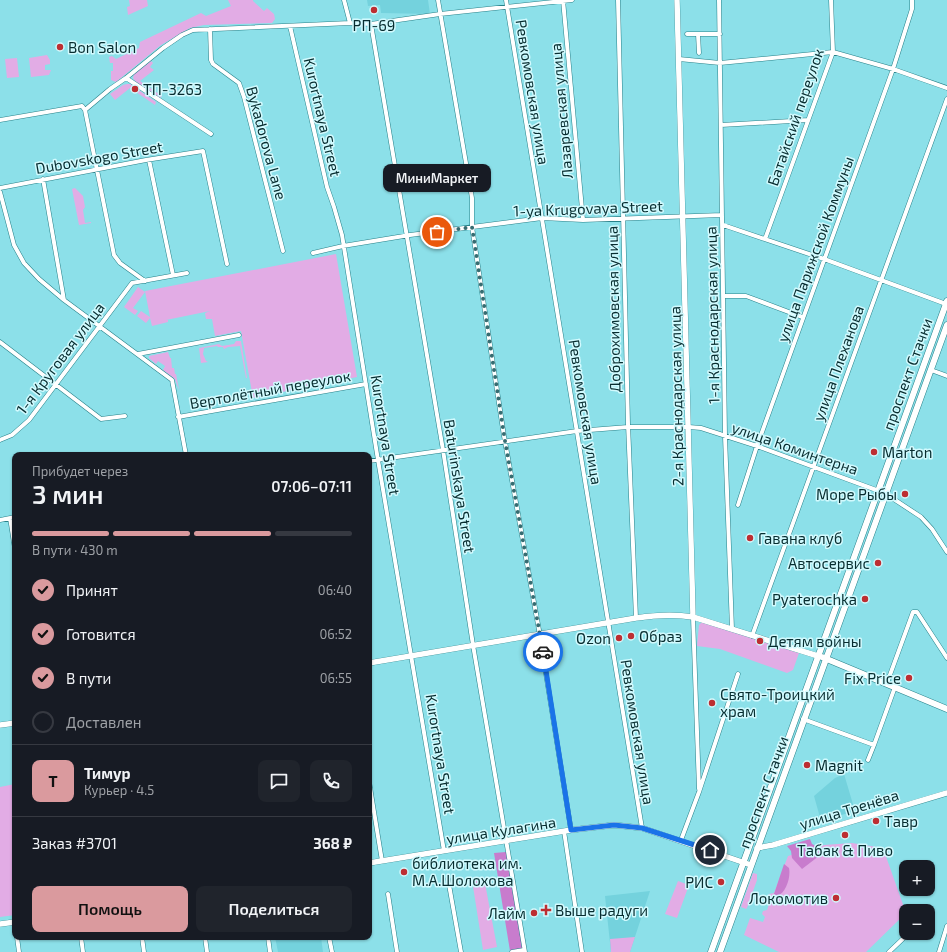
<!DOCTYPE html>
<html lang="ru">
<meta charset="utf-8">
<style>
:root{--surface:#171b24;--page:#20242c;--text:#f1f3f6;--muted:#9ea1a6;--line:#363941;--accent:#da9a9e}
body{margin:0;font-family:"Exo 2",sans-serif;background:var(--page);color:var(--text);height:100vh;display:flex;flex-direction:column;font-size:15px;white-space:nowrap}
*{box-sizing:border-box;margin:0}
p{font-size:13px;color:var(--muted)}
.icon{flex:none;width:22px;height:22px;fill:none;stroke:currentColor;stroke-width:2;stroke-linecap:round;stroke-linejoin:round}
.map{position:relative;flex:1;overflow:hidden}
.sheet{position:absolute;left:12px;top:452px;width:360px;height:488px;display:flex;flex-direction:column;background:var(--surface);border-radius:8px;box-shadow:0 1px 3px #0004}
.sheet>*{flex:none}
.tools{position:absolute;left:899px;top:860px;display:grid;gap:8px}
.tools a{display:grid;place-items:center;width:36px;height:36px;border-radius:8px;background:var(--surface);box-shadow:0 1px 3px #0004;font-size:20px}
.pin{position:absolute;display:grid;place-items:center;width:34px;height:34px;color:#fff;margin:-17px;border:2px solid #fff;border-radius:50%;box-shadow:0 1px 4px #0007}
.courier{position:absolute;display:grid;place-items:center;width:40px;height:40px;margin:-20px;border:3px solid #1a73e8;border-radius:50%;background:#fff;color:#222;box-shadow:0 1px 5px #0007}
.bubble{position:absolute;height:28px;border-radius:8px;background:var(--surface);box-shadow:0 1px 3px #0004;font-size:13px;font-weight:600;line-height:28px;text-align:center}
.summary em{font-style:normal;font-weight:600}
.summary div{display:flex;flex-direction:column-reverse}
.summary{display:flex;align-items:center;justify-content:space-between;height:68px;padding:0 20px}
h1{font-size:26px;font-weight:600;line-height:30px}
.bar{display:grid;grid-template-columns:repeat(4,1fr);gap:6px 4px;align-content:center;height:48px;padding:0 20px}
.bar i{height:5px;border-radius:3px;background:var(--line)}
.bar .active{background:var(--accent)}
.bar p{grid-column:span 4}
.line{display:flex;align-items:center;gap:10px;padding:0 20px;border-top:1px solid var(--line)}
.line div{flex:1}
.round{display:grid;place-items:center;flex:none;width:42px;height:42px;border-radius:8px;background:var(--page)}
ol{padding:0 20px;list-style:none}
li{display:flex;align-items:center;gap:12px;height:44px}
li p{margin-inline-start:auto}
li .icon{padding:4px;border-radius:50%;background:var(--accent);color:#111;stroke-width:4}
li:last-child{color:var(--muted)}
li i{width:22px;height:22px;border:2px solid var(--line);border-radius:50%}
.cta{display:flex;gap:8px;margin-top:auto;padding:8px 20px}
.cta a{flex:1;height:46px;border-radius:8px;background:var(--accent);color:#111;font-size:16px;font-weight:600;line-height:46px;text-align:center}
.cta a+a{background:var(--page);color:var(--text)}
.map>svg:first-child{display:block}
.built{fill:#74d2dd}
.green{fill:#e2ace5}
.forest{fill:#c87ccd}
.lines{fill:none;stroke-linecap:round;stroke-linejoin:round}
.street-casing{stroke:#278189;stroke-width:5}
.secondary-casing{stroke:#278189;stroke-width:6}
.primary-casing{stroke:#278189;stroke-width:7}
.street{stroke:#fff;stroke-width:4}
.secondary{stroke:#fff;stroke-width:5.5}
.primary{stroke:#fff;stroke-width:6}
.done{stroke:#366c71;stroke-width:4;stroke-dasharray:0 7.2}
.route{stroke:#1a73e8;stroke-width:5}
.poi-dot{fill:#bd2e32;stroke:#d2fafe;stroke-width:1.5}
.labels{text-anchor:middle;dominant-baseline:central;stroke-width:3;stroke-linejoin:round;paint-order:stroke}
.poi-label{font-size:15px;fill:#072d30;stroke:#d2fafe;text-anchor:start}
.street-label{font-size:15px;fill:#072d30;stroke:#d2fafe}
</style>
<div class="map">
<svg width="947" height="952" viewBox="0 0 947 952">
<rect width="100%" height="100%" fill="#8ce0e9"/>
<path class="built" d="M367,0H428L430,14L381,13L380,5L368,6Z
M844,774L855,811L821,821L814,796L835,778Z
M650,891L630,952H611L605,896Z
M275,937H321L323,952H278Z"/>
<path class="green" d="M129,0H147L148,6L128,15L127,7L130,6Z
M228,0H253V1L264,11L267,8L274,14L275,19L272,23L204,25L190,28L161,45L116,82L111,80V71H113V63H110L109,57L112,56L116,59L139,48L140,42L201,13L206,16L231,6Z
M47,55L50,60V64L45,65V70H51L49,75L31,77L29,58Z
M17,58L19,77L7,78L5,59Z
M151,61L153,63L150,67L154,70L140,81L162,96L159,99L135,81L133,78L134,74Z
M127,84H130L156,102L155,105L130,88L115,100L110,94L123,85Z
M75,188L83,196L85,207L83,210L85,223L91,222V223L79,225L72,189Z
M336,254L357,377L253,398L241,331L215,336L212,319H206L205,313L210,311L166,320H168V322L152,326L150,318L146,323L137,316L141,311L150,317L145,291Z
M138,287L145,292L133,308L138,311L135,315L124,307Z
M236,341H241L247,378H246L240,346L228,347L224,349L223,347H218L217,346L204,348L203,354L206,361L208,362L201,363L199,348L219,344L222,346L234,344Z
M168,352L170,358H171L172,368H174L175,374H176L179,390L175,379L163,370L165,366L158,361L156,364L149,358V356Z
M702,622L799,653L793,670L787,673L720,649L697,646L699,625Z
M15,784V915L0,917V787Z
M852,843L883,848L906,913L866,952H779L744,935L750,918L763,922L765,917L762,914L763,911L767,910L769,904L766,902L769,894L774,893L788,856L824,845Z
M753,873L757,874V880L747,908L746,909L741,907Z
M484,878L497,947L483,950L472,880Z
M678,881L689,885L677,918L665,914Z
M635,937L630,952H611L610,939Z"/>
<path class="forest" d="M810,839L812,844L816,846L819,856L802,869L792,858L791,851L787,846Z
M506,852L523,949L510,951L494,853Z
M784,864L789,868C791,877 786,893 777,896L774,894Z"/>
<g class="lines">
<defs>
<path id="street" d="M344,0L350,23
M438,0L472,198V227L504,436L539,630L571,830
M506,0L642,828
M563,0L583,220
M618,0L628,424L636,618
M719,0L725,436L732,629
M371,24L443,450L473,645L525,952
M290,26L327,187L334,207L342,235L377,454L444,851
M210,29L211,60L213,64L239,83L244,97L283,251
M687,34H720
M698,34L699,53
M679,59L720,63L833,52L893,69L947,88
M126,78L211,134
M85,110L110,89L126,78L163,48L182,35L193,30L350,23L371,24L440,14L572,0
M0,120L82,106L85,110L114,255L120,263L145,281
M721,125L808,120
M149,160L173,275
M43,179L64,300
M0,188L146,160L203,151L227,264
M0,192L14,245L24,263L39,279L64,300L172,380L186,455
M723,225L824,259L946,304
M765,239L833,52L831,0
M313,253L343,246L410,235L542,218L583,220L722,215
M723,296H746L802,317
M0,342L101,419L125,416
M138,354L239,335
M931,370L947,376
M178,417L366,384
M0,440L12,435L29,420L132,283L187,273
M369,461L577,431L628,427H689L701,428L757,446L879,491
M886,494L921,517L932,529L947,552
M738,505L757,446L893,69L912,9V0
M10,518L15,549
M0,520L15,517
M693,617L699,789
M752,636L947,99
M887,683L913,612H917L947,658
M803,719L874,745L895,687
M868,760L874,745
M369,781L382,861
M564,831L582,952
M681,840L699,792L738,674
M448,879L461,952
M388,894L397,952
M17,937L19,952
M81,937L83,952
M142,937L144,952
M205,937L207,952
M268,937L270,952
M329,937L332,952
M512,952L524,950
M889,952L909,933
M939,952L947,926"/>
<path id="secondary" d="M677,0L693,617
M369,663L636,618C656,615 673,614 693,617L818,656
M0,725L15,723
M757,848L773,845L947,793
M369,863L571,830L614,825L642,828L751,865
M0,924L15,922"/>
<path id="primary" d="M822,657L947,709
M711,952L947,301
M720,952L947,325"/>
</defs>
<use href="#street" class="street-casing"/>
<use href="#secondary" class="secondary-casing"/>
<use href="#primary" class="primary-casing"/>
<use href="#street" class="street"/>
<use href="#secondary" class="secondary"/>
<use href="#primary" class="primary"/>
</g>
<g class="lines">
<path class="done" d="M437,232L472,227L505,441L543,652"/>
<path class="route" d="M543,652L571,830L614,825L642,828L710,850"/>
</g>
<g class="poi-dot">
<circle cx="374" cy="10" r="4"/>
<circle cx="60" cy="47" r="4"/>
<circle cx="135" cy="89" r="4"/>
<circle cx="874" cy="452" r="4"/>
<circle cx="905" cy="494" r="4"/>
<circle cx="750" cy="538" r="4"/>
<circle cx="878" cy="563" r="4"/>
<circle cx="865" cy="599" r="4"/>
<circle cx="631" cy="636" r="4"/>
<circle cx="619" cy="638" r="4"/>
<circle cx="760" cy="641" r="4"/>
<circle cx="909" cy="678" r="4"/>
<circle cx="712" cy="703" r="4"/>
<circle cx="807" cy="765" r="4"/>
<circle cx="876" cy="821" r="4"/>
<circle cx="845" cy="835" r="4"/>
<circle cx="404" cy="872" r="4"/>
<circle cx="721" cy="882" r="4"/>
<circle cx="836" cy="898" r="4"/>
<path d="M544 904h4v4h4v4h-4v4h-4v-4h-4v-4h4z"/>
<circle cx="534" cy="913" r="4"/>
</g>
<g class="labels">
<g class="poi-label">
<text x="374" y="25" text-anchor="middle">РП-69</text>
<text x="68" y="47">Bon Salon</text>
<text x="143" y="89">ТП-3263</text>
<text x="882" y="452">Marton</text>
<text x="897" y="494" text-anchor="end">Море Рыбы</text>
<text x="758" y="538">Гавана клуб</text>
<text x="870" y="563" text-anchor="end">Автосервис</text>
<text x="857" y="599" text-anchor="end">Pyaterochka</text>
<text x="639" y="636">Образ</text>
<text x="611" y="638" text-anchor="end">Ozon</text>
<text x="768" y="641">Детям войны</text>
<text x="901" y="678" text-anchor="end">Fix Price</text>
<text x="720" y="694">Свято-Троицкий<tspan x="720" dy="17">храм</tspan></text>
<text x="815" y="765">Magnit</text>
<text x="884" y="821">Тавр</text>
<text x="845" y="850" text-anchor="middle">Табак &amp; Пиво</text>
<text x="412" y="863">библиотека им.<tspan x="412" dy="17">М.А.Шолохова</tspan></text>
<text x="713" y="882" text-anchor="end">РИС</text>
<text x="828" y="898" text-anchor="end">Локомотив</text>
<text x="555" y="910">Выше радуги</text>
<text x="526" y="913" text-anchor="end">Лайм</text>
</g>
<g class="street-label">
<text transform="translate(533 92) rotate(81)">Ревкомовская улица</text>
<text transform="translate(561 111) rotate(-95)">Лазаревская улица</text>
<text transform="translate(323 117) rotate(77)">Kurortnaya Street</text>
<text transform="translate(795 117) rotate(-71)">Батайский переулок</text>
<text transform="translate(267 143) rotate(75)">Bykadorova Lane</text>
<text transform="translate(99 157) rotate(-10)">Dubovskogo Street</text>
<text transform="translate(588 208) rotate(-2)">1-ya Krugovaya Street</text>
<text transform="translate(815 249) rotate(-70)">улица Парижской Коммуны</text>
<text transform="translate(613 309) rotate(-91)">Доброхимовская улица</text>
<text transform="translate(712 315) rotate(-91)">1-я Краснодарская улица</text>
<text transform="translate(60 358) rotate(-53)">1-я Круговая улица</text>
<text transform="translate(838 363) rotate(-70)">улица Плеханова</text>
<text transform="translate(907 374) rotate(-70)">проспект Стачки</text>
<text transform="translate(270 389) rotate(-10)">Вертолётный переулок</text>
<text transform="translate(676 396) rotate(-91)">2-я Краснодарская улица</text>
<text transform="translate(586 412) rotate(81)">Ревкомовская улица</text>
<text transform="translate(386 435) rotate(81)">Kurortnaya Street</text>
<text transform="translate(795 448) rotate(19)">улица Коминтерна</text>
<text transform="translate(460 486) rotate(81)">Baturinskaya Street</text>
<text transform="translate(638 732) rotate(81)">Ревкомовская улица</text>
<text transform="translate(441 754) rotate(81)">Kurortnaya Street</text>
<text transform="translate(763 792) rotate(-70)">проспект Стачки</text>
<text transform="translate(849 809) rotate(-17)">улица Тренёва</text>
<text transform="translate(501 830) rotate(-9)">улица Кулагина</text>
</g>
</g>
</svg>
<div class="tools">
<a>+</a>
<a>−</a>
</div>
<div class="pin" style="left:437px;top:232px;background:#ea580c"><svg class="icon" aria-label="bag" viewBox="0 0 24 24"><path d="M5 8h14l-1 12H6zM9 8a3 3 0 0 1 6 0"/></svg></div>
<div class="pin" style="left:710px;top:850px;background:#1f2937"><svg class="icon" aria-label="home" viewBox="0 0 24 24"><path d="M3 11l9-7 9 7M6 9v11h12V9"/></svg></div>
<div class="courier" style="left:543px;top:652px"><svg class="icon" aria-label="car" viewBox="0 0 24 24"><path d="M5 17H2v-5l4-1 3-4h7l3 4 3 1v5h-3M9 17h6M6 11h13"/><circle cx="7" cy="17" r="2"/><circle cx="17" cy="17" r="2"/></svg></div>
<div class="bubble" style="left:383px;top:164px;width:108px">МиниМаркет</div>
<section class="sheet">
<div class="summary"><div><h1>3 мин</h1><p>Прибудет через</p></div><em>07:06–07:11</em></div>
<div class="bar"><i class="active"></i><i class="active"></i><i class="active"></i><i></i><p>В пути · 430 m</p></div>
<ol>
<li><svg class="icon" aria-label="check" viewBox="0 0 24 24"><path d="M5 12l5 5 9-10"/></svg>Принят<p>06:40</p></li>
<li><svg class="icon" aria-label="check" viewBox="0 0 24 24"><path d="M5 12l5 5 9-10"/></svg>Готовится<p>06:52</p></li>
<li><svg class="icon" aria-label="check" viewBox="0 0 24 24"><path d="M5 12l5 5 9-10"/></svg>В пути<p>06:55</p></li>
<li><i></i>Доставлен</li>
</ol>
<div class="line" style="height:72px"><b class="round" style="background:var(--accent);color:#111">Т</b><div><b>Тимур</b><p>Курьер · 4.5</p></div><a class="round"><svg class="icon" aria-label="chat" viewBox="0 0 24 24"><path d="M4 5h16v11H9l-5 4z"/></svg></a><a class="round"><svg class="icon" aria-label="phone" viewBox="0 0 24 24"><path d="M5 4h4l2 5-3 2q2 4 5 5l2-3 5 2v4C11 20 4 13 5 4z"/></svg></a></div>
<div class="line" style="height:52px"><div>Заказ #3701</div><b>368 ₽</b></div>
<div class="cta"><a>Помощь</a><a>Поделиться</a></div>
</section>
</div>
